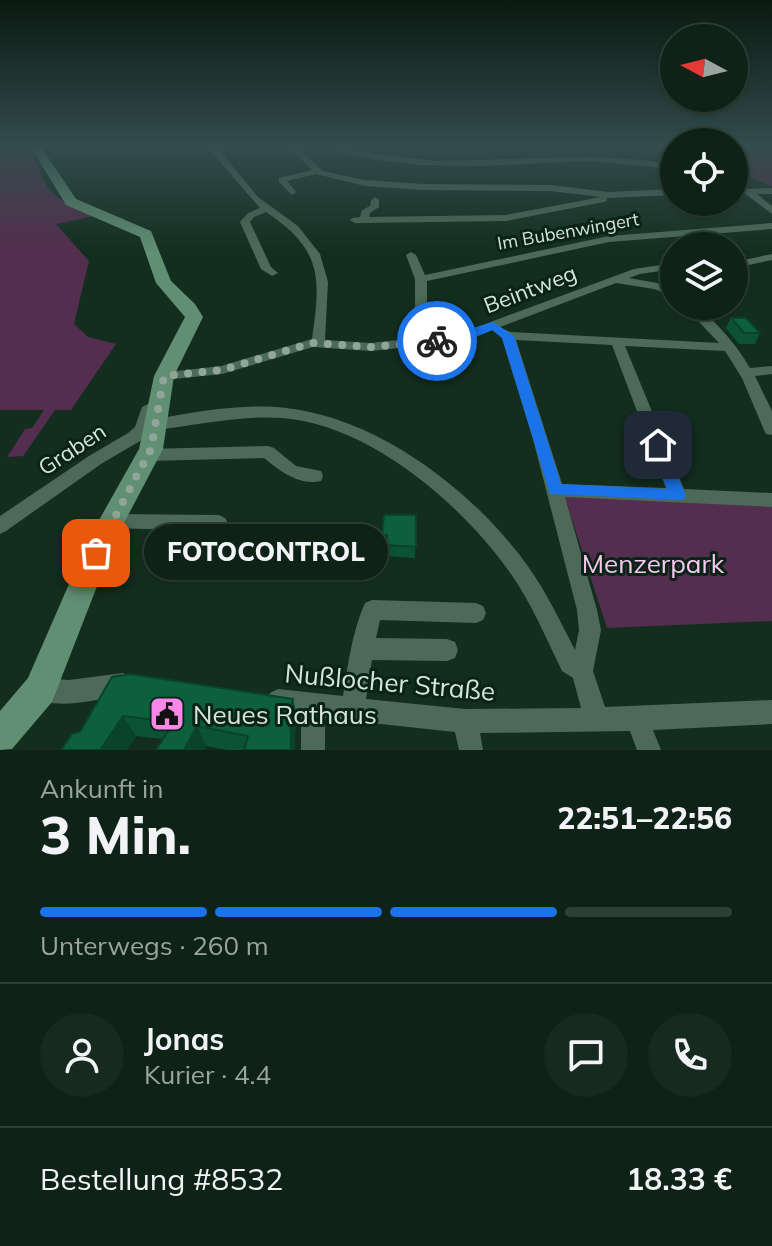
<!DOCTYPE html>
<html lang="de">
<meta charset="utf-8">
<style>
:root{--surface:#0e2217;--page:#172a20;--text:#f1f3f6;--muted:#9ba4a1;--line:#2e3f36;--accent:#1a73e8}
body{margin:0;font-family:Mulish,sans-serif;background:var(--page);color:var(--text);height:100vh;display:flex;flex-direction:column;font-size:30px;white-space:nowrap}
*{box-sizing:border-box;margin:0}
p{font-size:26px;color:var(--muted)}
.icon{flex:none;width:44px;height:44px;fill:none;stroke:currentColor;stroke-width:2;stroke-linecap:round;stroke-linejoin:round}
.map{position:relative;height:750px;overflow:hidden}
.panel{display:flex;flex-direction:column;background:var(--surface);flex:1}
.panel>*{flex:none}
.needle{width:52px;rotate:277deg}
.controls{position:absolute;left:660px;top:24px;display:grid;gap:16px}
.controls a{display:grid;place-items:center;width:88px;height:88px;border-radius:50%;background:var(--surface);box-shadow:0 2px 6px #0004,0 0 0 2px var(--line);font-size:40px}
.pin{position:absolute;display:grid;place-items:center;width:68px;height:68px;color:#fff;margin:-34px;border-radius:16px;box-shadow:0 4px 12px #0006}
.courier{position:absolute;display:grid;place-items:center;width:80px;height:80px;margin:-40px;border:6px solid #1a73e8;border-radius:50%;background:#fff;color:#222;box-shadow:0 2px 10px #0007}
.bubble{position:absolute;height:56px;border-radius:28px;background:var(--surface);box-shadow:0 2px 6px #0004,0 0 0 2px var(--line);font-size:26px;font-weight:800;line-height:56px;text-align:center}
.summary em{font-style:normal;font-weight:800}
.summary div{display:flex;flex-direction:column-reverse}
.summary{display:flex;align-items:center;justify-content:space-between;height:136px;padding:0 40px}
h1{font-size:52px;font-weight:800;line-height:60px}
.bar{display:grid;grid-template-columns:repeat(4,1fr);gap:12px 8px;align-content:center;height:96px;padding:0 40px}
.bar i{height:10px;border-radius:6px;background:var(--line)}
.bar .current{background:var(--accent)}
.bar p{grid-column:span 4}
.line{display:flex;align-items:center;gap:20px;padding:0 40px;border-top:2px solid var(--line)}
.line div{flex:1}
.round{display:grid;place-items:center;flex:none;width:84px;height:84px;border-radius:42px;background:var(--page)}
.map>svg:first-child{display:block}
.green{fill:#542e4e}
.lines{fill:none;stroke-linecap:round;stroke-linejoin:round}
.street{fill:#4d6a58;fill-rule:evenodd}
.secondary{fill:#608f73;fill-rule:evenodd}
.wall{fill:#0b5334}
.shaded-wall{fill:#09432a}
.building{fill:#0d603c;stroke:#09432a;stroke-width:2}
.route{fill:#1a73e8}
.done{stroke:#92a599;stroke-width:8;stroke-dasharray:0 14.4}
.labels{text-anchor:middle;dominant-baseline:central;stroke-width:6;stroke-linejoin:round;paint-order:stroke}
.far-street-label{font-size:18px;fill:#d6e5db;stroke:#092416}
.street-label{font-size:22px;fill:#d6e5db;stroke:#092416}
.near-park-label{font-size:26px;fill:#f9c8f0;stroke:#092416}
.near-street-label{font-size:26px;fill:#d6e5db;stroke:#092416}
.near-poi-label{font-size:26px;fill:#d6e5db;stroke:#092416;text-anchor:start}
</style>
<div class="map">
<svg width="772" height="750" viewBox="0 0 772 750">
<rect width="100%" height="100%" fill="#132e1f"/>
<path class="green" d="M0,147H27C35,156 37,166 42,177C52,200 73,207 95,216L56,224L89,261L74,324L88,337L116,344L71,410H55L23,456L7,457L25,429L32,428L44,410H0Z
M734,147H772V187L734,169Z
M564,495L772,505V621L607,628Z"/>
<g class="lines">
<path class="street" d="M207,147H216L220,151L258,197L298,226L320,254L328,282L325,340L371,343L415,338V279L406,255L411,252L416,255L425,275L609,236L772,223V229L609,242L427,281V337L461,333L634,269L674,263V269L640,274L629,278L657,283L674,290V297L654,289L616,283L463,341L371,351L313,347L222,374L164,380L157,376L159,373L221,366L312,339C321,277 322,249 266,212L254,217L250,222L271,267L278,273L272,276L261,269L240,222L248,213L260,208Z
M289,147H297L323,171L365,180L424,184L551,185L608,192L674,189V195L607,198V201L604,202L506,221L355,223L350,220L352,218L360,217L362,210L370,206L371,200L375,197L379,200V207L370,213L369,217L506,215L601,197L551,191L424,190L365,186L316,174L287,181L296,192L292,195L279,182V178L312,170Z
M320,147L435,161L590,157L645,160L672,165L674,169L590,161L479,166L419,165L371,159Z
M734,183L749,189L772,188V194H757L772,206V214L747,195L734,189Z
M772,254V260L734,268V262Z
M684,306H697C718,324 736,344 750,368L772,366V374L755,376L772,411V435L766,434L764,430L742,378L725,351L625,346L684,489L772,493V507L565,497L597,610L601,630L593,671L605,707L772,700V724L653,730L661,750H637L630,731L480,733L483,750H459L455,732L325,718V750H301V715L278,713L270,709L266,701L270,693L278,689L343,696C348,665 352,632 365,603L372,600L476,603L483,606L486,613L483,620L476,623L380,620L376,638L447,639L455,642L458,650L455,658L447,661L372,660L366,699L465,709L581,708L573,678L562,671C546,638 532,604 511,574C463,505 369,424 282,418C239,415 197,425 155,430L150,429L140,441L101,464L6,531L0,534V516L89,456L128,433L135,427L142,407L154,401H164L166,404L154,414L152,420C194,412 243,403 286,408C378,418 474,491 527,565C546,591 560,621 575,650L579,630L577,610L533,439L502,338L497,333L503,329L511,332L719,343ZM516,340L612,345L666,488L562,484Z
M268,446L274,448L296,466L321,471L323,476L321,481C299,486 280,471 264,458L148,461L142,459L140,455L142,451L148,449Z
M110,514L219,515L225,518L228,523L225,528L219,531L110,528L104,526L101,521L104,516Z
M123,673L131,676L134,684L131,692L123,695C94,700 60,710 32,698L28,690L32,682L40,678L69,680Z"/>
<path class="secondary" d="M31,147H41L76,199L151,231L171,281L195,304L203,317L174,376L163,449L115,540L52,702L12,749L0,750V711L28,678L89,538L139,449L154,376L185,317L156,283L140,237L66,205Z"/>
</g>
<path class="wall" d="M731,318L760,333L755,344H739L726,328Z
M416,515L415,558L386,556V547L382,546V535Z
M130,674L298,720L295,731V750H228L206,746L204,750H156L163,739L136,736L127,750H61L80,732Z"/>
<path class="shaded-wall" d="M293,699L298,720L295,731V750H291L290,711Z
M123,716L136,736L127,750H100Z
M197,726L206,746L204,750H184Z"/>
<path class="building" d="M731,318H746L760,333H744Z
M384,515H416V547L386,545L387,535H382Z
M130,674L293,699L290,711L291,750H244L248,736L197,726L184,750H156L174,722L123,716L100,750H61L72,734L80,732L112,677Z"/>
<linearGradient id="sky" x2="0" y2="1"><stop stop-color="#0a1911"/><stop offset="0.58" stop-color="#334c4d"/><stop offset="1" stop-color="#334c4d" stop-opacity="0"/></linearGradient>
<rect width="772" height="252" fill="url(#sky)"/>
<path class="route" d="M493,322L514,336L561,484L667,489L650,445L658,439L665,445L686,496L683,500L550,494L502,338L492,330C476,337 447,351 431,341Z"/>
<g class="lines">
<path class="done" d="M96,553L151,449L164,376L222,370L312,343L371,347L437,341"/>
</g>
<defs>
<symbol id="civic-square" viewBox="-11 -11 22 22"><rect x="-9" y="-9" width="18" height="18" rx="4" fill="#f987e8" stroke="#092416"/><path d="M-.6-6.5H3V-4.5H.6V-3L4-1V1h2V6H-6V1h2V-1L-.6-3ZM-1.2 2.5V6h2.4V2.5Z" fill="#111"/></symbol>
</defs>
<g fill-rule="evenodd">
<use href="#civic-square" x="147" y="694" width="40" height="40"/>
</g>
<g class="labels">
<g class="far-street-label">
<text transform="translate(568 231) rotate(-10)">Im Bubenwingert</text>
</g>
<g class="street-label">
<text transform="translate(530 289) rotate(-21)">Beintweg</text>
<text transform="translate(72 449) rotate(-33)">Graben</text>
</g>
<g class="near-park-label">
<text x="653" y="563">Menzerpark</text>
</g>
<g class="near-street-label">
<text transform="translate(390 682) rotate(5)">Nußlocher Straße</text>
</g>
<g class="near-poi-label">
<text x="193" y="714">Neues Rathaus</text>
</g>
</g>
</svg>
<div class="controls">
<a><svg class="needle" viewBox="-14 -14 28 28"><path d="M0-13l5 13h-10z" fill="#e53935"/><path d="M0 13l5-13h-10z" fill="#9ba4a1"/></svg></a>
<a><svg class="icon" aria-label="locate" viewBox="0 0 24 24"><circle cx="12" cy="12" r="6"/><path d="M12 2v4M12 18v4M2 12h4M18 12h4"/></svg></a>
<a><svg class="icon" aria-label="layers" viewBox="0 0 24 24"><path d="M12 4l9 5-9 5-9-5zM3 14l9 5 9-5"/></svg></a>
</div>
<div class="pin" style="left:96px;top:553px;background:#ea580c"><svg class="icon" aria-label="bag" viewBox="0 0 24 24"><path d="M5 8h14l-1 12H6zM9 8a3 3 0 0 1 6 0"/></svg></div>
<div class="pin" style="left:658px;top:445px;background:#1f2937"><svg class="icon" aria-label="home" viewBox="0 0 24 24"><path d="M3 11l9-7 9 7M6 9v11h12V9"/></svg></div>
<div class="courier" style="left:437px;top:341px"><svg class="icon" aria-label="bike" viewBox="0 0 24 24"><circle cx="6" cy="16" r="4"/><circle cx="18" cy="16" r="4"/><path d="M6 16l4-8h5l3 8M10 8l3 8H6M13 5h3"/></svg></div>
<div class="bubble" style="left:144px;top:524px;width:244px">FOTOCONTROL</div>
</div>
<section class="panel">
<div class="summary"><div><h1>3 Min.</h1><p>Ankunft in</p></div><em>22:51–22:56</em></div>
<div class="bar"><i class="current"></i><i class="current"></i><i class="current"></i><i></i><p>Unterwegs · 260 m</p></div>
<div class="line" style="height:144px"><a class="round"><svg class="icon" aria-label="person" viewBox="0 0 24 24"><circle cx="12" cy="8" r="4"/><path d="M4 21q1-7 8-7t8 7"/></svg></a><div><b>Jonas</b><p>Kurier · 4.4</p></div><a class="round"><svg class="icon" aria-label="chat" viewBox="0 0 24 24"><path d="M4 5h16v11H9l-5 4z"/></svg></a><a class="round"><svg class="icon" aria-label="phone" viewBox="0 0 24 24"><path d="M5 4h4l2 5-3 2q2 4 5 5l2-3 5 2v4C11 20 4 13 5 4z"/></svg></a></div>
<div class="line" style="height:104px"><div>Bestellung #8532</div><b>18.33 €</b></div>
</section>
